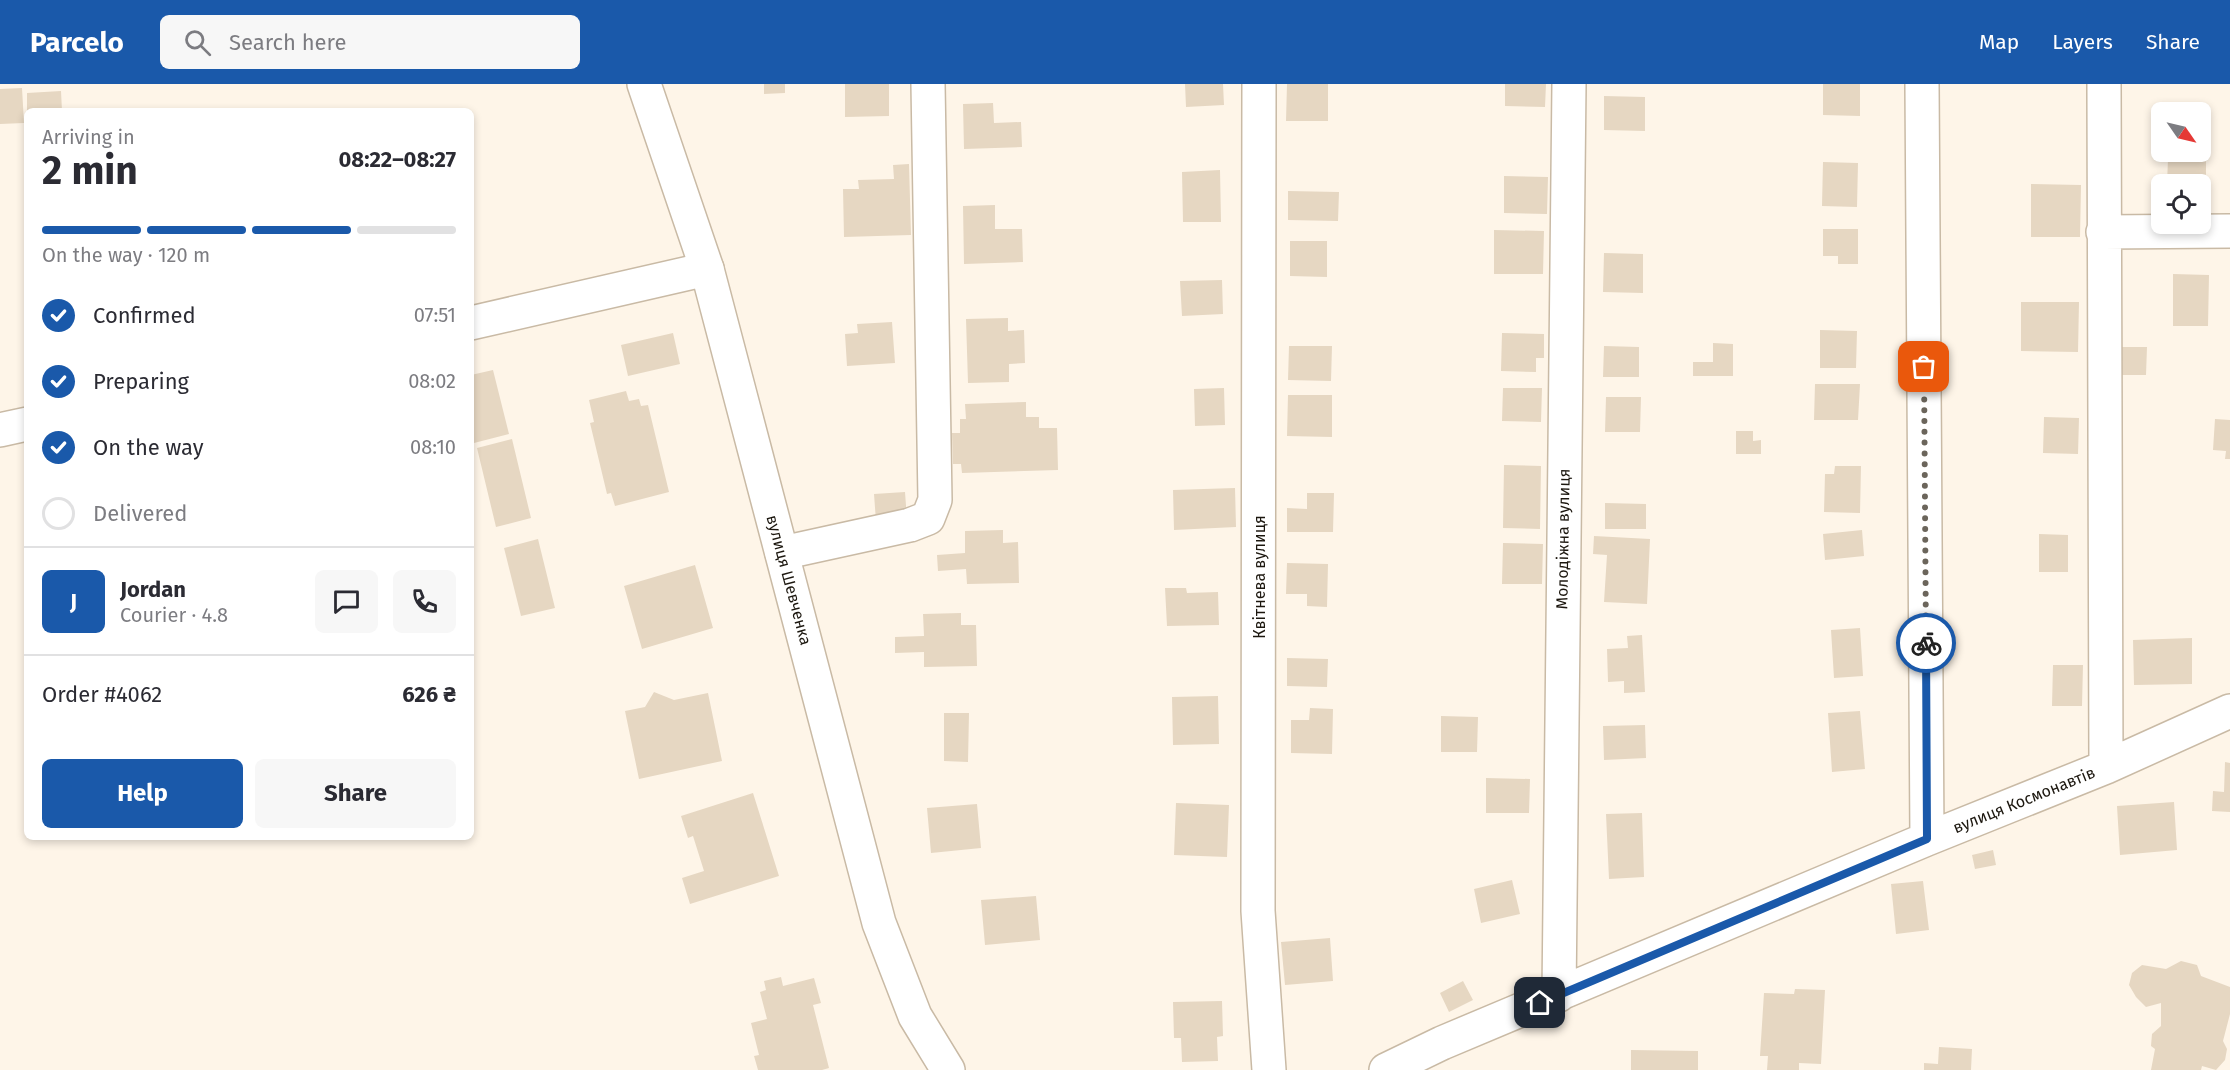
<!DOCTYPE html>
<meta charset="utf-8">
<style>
:root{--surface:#fff;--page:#f7f7f7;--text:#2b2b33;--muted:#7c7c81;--line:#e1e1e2;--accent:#1a59aa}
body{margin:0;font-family:"Fira Sans",sans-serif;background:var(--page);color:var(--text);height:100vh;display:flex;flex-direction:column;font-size:22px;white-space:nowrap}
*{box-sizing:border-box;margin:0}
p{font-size:20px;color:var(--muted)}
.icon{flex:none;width:33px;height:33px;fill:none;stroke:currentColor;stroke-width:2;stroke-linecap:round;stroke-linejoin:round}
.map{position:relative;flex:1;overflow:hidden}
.panel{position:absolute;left:24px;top:24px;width:450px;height:732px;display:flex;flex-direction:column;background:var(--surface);border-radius:9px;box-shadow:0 3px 9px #0003}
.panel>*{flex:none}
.needle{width:39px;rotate:124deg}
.tools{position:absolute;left:2151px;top:18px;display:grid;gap:12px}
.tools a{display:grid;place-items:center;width:60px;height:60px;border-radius:9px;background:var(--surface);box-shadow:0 3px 9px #0003;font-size:30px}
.pin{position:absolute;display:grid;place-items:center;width:51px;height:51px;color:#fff;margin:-26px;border-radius:12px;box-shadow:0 3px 9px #0006}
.courier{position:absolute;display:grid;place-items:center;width:60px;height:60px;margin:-30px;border:4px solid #1a59aa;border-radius:50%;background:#fff;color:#222;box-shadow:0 2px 8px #0007}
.head em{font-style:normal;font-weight:700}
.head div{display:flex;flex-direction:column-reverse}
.head{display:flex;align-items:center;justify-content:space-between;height:102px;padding:0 18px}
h1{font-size:39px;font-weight:700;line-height:45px}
.bar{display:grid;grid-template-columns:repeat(4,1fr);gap:9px 6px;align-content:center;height:72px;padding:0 18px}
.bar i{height:8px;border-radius:4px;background:var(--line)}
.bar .current{background:var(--accent)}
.bar p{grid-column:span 4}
.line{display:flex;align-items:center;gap:15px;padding:0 18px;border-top:2px solid var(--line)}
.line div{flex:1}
.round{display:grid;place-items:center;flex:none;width:63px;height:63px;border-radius:9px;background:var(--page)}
ol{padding:0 18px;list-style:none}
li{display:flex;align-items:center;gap:18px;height:66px}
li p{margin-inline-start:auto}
li .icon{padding:6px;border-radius:50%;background:var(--accent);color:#fff;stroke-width:4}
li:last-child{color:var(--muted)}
li i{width:33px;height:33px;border:3px solid var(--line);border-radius:50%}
.cta{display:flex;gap:12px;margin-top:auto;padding:12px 18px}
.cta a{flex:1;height:69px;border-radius:9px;background:var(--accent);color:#fff;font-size:24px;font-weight:700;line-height:69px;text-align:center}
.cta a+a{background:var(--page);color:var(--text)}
header{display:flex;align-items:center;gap:36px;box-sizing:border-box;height:84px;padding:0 30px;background:var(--accent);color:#fff}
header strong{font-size:28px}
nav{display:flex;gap:33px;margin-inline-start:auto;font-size:21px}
.search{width:420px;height:54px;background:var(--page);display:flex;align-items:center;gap:15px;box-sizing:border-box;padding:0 21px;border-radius:9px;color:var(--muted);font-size:22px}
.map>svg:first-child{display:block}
.building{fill:#e6d7c2}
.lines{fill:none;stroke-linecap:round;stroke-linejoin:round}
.minor-casing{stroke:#c9baa5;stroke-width:36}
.tertiary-casing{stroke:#c9baa5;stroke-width:36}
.minor{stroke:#fff;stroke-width:33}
.tertiary{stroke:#fff;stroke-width:33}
.done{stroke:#6b655b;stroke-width:6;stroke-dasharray:0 10.8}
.route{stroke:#1a59aa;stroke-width:8}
.labels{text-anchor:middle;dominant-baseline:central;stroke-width:6;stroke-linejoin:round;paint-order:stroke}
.street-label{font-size:16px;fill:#1c170f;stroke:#fff}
</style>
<header>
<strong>Parcelo</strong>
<div class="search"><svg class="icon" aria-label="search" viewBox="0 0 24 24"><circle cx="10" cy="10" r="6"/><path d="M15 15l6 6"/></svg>Search here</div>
<nav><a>Map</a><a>Layers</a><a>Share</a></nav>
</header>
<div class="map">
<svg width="2230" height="986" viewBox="0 0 2230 986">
<rect width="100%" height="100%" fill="#fef5e8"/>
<path class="building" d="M764,0H785V9L764,10Z
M845,0H889V32L845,33Z
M1185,0H1223L1224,21L1186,23Z
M1287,0H1328V37H1286Z
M1505,0H1546L1545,23L1505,22Z
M1823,0H1860V32L1823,31Z
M22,4L24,39L0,40V5Z
M61,7L62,27H27V9Z
M1604,12L1645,13V47L1604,46Z
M993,19L994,39L1021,38L1022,63L964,65L963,20Z
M2168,75H2206V109H2200V100H2167Z
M1823,78L1858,79L1857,123L1822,122Z
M909,80L911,151L844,153L843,105H859L858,96L894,95L893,81Z
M1220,86L1221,138H1183L1182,88Z
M1504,92L1548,93L1547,130L1504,129Z
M2031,100L2081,101L2080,153H2031Z
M1288,107L1339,108L1338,137L1288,136Z
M995,121V145H1022L1023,178L964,180L963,122Z
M1823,145H1858V180H1838V172H1823Z
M1494,146L1544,147L1543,190H1494Z
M1290,157H1327V193L1290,192Z
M1604,169L1643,170V209L1603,208Z
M2173,190L2209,191L2208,242H2173Z
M1222,196L1223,230L1182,232L1180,197Z
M2021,218H2079L2078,268L2021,267Z
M1008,234V247L1024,246L1025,279L1009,280V298L968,299L966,235Z
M892,238L895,279L847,282L845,250L858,249L857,240Z
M1820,246L1857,247L1856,284H1820Z
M673,249L680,280L628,292L621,261Z
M1502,249L1544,250V274H1536V288L1501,287Z
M1713,259L1733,260V292H1693V278H1713Z
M1289,262H1332L1331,297L1288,296Z
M1604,262L1639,263V293H1603Z
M2120,263H2147L2146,291H2120Z
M493,286L509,350L474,359L471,345V291Z
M1815,300H1860L1858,336H1814Z
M1224,304L1225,341L1195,342L1194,305Z
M1503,304H1542L1541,338L1502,337Z
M626,307L629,317L639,315L641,322L648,321L669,408L615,422L611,409L607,410L590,339L594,338L589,316Z
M1288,311H1332V353L1287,352Z
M1606,313H1641L1640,348H1605Z
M1026,318V333H1039V344H1057L1058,386L962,389L961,380H953L952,349H960V335H966L965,320Z
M2044,333L2079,334L2078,370L2043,369Z
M2215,335L2230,336V375H2225L2226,367L2213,366Z
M1736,347H1753V357L1761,356V370H1736Z
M512,355L531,434L496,443L477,364Z
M1504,381L1541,382L1540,445L1503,444Z
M1835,382H1861L1860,429L1824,428L1825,390H1834Z
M1235,404L1236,443L1174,446L1173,406Z
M905,408L907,435L876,437L874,410Z
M1307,409H1334L1333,448H1287V424L1307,425Z
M1605,419L1646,420V445H1605Z
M1003,446V459L1018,458L1019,499L967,500L966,485L938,487L937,471L965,469V447Z
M1862,446L1864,472L1825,476L1823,450Z
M2039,450L2068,451V488H2039Z
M1594,452L1650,455L1647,520L1604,518L1607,471L1593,470Z
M538,455L555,524L521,532L504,464Z
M1503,459L1543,460L1542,500H1502Z
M1287,479L1328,480L1327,523L1307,522V510H1286Z
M695,481L713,544L642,565L624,502Z
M1165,504H1186L1187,509L1218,508L1219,541L1167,542Z
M961,529V541H976L977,582L924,583V568L895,569V553L924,552L923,530Z
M1860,544L1863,592L1834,594L1831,546Z
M1642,551L1645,608L1624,609V597L1608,598L1607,565L1628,564L1627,552Z
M2192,554V600L2134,601L2133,556Z
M1287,574L1328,575L1327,603L1287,602Z
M2053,581H2083L2082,622H2052Z
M654,608L674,616L708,609L722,677L639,695L625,627L645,623Z
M1218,612L1219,660L1173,661L1172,613Z
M1310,624L1333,625L1332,670L1291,669V636H1309Z
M1860,627L1865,685L1832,688L1828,629Z
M944,629H969L968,678L944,677Z
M1441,632L1478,633L1477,668H1441Z
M1645,641L1646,674L1604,676L1603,642Z
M2225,678L2230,679V728L2212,727L2213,707L2224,708Z
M1486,694L1530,695L1529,729H1486Z
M753,709L779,792L690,820L682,794L704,787L693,752L688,754L681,732Z
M2174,718L2177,766L2120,771L2117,722Z
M1176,719L1229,721L1227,773L1174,771Z
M977,720L981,764L931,769L927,724Z
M1642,729L1644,793L1609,795L1606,730Z
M1993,766L1996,781L1975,785L1972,771Z
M1512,796L1520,830L1481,839L1474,805Z
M1923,797L1929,846L1896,850L1891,800Z
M1036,812L1040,856L985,861L981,816Z
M1330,854L1333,897L1285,901L1281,858Z
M2181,877L2197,881L2201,892L2230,903V930L2223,957L2227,965L2225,976L2216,986L2202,982L2201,986H2151L2155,965L2151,962L2152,950L2161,942V919L2146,923L2136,913L2129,901L2132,889L2142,881L2166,885Z
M781,893L783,902L814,894L821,919L813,921L829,984L822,986H758L754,972L759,971L751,939L767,935L760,908L766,906L764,897Z
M1463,897L1473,916L1449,928L1440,909Z
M1795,905L1825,906L1821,980L1799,979V986H1767L1768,972H1760L1764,909L1794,910Z
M1222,917L1223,952L1217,953L1218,977L1182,978L1181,954H1174L1173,918Z
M1939,963L1972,965L1971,986H1924V979L1938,980Z
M1631,966L1698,967V986H1631Z"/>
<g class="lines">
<defs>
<path id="minor" d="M1259,0L1258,827L1269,986
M1922,0L1927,755
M2104,0L2106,683
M2103,148L2230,147
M471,239L707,185
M0,346L27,340
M782,469L910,441L928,434L935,416L928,0
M1559,911L1569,0
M1386,986L1442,959L1927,755L2106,683L2230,627"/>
<path id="tertiary" d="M644,0L707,185L879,839L915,932L948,986"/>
</defs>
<use href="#minor" class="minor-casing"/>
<use href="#tertiary" class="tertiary-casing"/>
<use href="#minor" class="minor"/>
<use href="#tertiary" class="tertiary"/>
</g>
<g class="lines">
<path class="done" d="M1924,283L1926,559"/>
<path class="route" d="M1540,919L1927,755L1926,559"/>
</g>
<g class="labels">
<g class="street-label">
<text transform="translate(1563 455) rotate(-89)">Молодіжна вулиця</text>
<text transform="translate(1259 493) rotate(-90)">Квітнева вулиця</text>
<text transform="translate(789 496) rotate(75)">вулиця Шевченка</text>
<text transform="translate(2024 716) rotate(-22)">вулиця Космонавтів</text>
</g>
</g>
</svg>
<div class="tools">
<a><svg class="needle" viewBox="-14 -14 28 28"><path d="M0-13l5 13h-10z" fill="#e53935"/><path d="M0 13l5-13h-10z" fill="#7c7c81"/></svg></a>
<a><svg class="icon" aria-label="locate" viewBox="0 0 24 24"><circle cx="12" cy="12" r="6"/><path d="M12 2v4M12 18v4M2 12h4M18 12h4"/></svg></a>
</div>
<div class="pin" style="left:1924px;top:283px;background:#ea580c"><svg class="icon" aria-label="bag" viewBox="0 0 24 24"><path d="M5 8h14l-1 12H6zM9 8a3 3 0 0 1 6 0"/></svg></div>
<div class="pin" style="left:1540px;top:919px;background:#1f2937"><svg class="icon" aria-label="home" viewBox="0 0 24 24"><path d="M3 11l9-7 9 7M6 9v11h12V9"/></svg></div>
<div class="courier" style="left:1926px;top:559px"><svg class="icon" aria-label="bike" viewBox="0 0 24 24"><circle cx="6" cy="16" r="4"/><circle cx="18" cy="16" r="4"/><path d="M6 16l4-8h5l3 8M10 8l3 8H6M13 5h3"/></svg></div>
<section class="panel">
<div class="head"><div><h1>2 min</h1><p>Arriving in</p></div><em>08:22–08:27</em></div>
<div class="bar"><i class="current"></i><i class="current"></i><i class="current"></i><i></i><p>On the way · 120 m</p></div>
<ol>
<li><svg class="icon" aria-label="check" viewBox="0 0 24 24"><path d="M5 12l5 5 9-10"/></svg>Confirmed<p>07:51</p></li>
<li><svg class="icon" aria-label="check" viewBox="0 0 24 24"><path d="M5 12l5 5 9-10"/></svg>Preparing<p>08:02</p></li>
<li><svg class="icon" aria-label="check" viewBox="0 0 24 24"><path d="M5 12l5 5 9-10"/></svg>On the way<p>08:10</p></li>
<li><i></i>Delivered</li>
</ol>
<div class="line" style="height:108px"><b class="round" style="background:var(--accent);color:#fff">J</b><div><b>Jordan</b><p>Courier · 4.8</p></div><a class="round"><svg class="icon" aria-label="chat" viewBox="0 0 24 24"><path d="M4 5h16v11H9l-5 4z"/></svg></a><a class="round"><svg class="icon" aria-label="phone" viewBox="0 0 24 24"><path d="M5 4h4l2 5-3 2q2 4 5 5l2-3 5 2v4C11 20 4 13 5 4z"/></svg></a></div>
<div class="line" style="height:78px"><div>Order #4062</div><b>626 ₴</b></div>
<div class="cta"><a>Help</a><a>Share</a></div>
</section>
</div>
